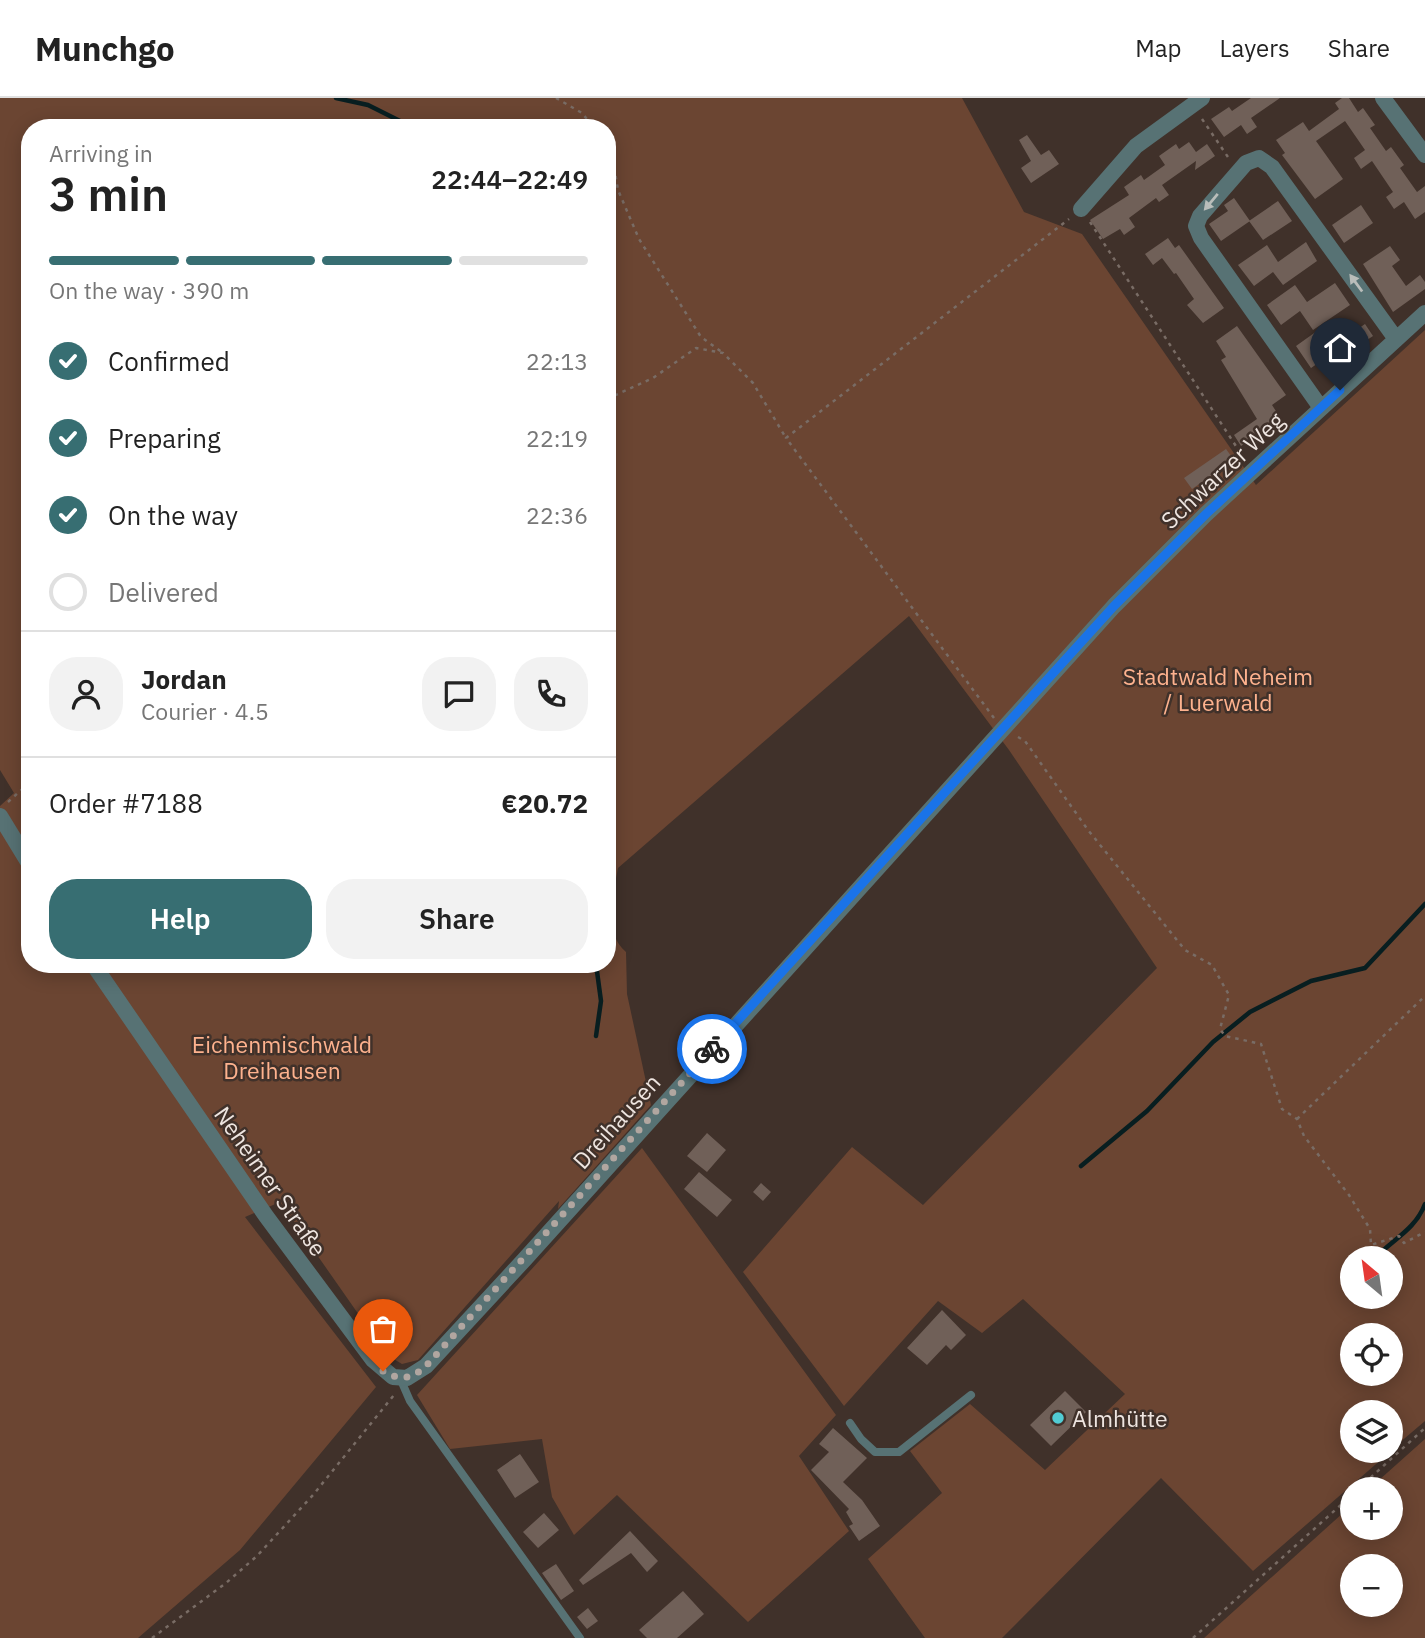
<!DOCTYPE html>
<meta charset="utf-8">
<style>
:root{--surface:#fff;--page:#f2f2f2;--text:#222;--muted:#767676;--line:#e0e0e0;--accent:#376e72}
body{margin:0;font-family:"IBM Plex Sans",sans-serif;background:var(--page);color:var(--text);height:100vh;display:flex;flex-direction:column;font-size:26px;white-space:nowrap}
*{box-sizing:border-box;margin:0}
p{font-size:23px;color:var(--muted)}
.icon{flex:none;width:38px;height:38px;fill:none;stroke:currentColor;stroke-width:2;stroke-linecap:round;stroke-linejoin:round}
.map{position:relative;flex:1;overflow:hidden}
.side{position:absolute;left:21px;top:21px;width:595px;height:854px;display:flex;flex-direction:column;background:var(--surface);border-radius:28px;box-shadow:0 4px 18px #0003}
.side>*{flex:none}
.needle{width:46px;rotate:331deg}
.controls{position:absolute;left:1340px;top:1148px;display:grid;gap:14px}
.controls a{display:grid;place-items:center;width:63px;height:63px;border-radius:50%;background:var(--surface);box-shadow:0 4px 18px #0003;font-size:35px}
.pin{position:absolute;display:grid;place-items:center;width:60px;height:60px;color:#fff;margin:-72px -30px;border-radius:50% 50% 50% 0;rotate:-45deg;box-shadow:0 0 7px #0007}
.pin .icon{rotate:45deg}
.courier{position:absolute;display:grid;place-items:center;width:70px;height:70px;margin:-35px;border:5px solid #1a73e8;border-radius:50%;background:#fff;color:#222;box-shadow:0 2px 9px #0007}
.summary em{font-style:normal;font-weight:600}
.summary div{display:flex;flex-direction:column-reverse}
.summary{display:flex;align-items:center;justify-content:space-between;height:119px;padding:0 28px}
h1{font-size:46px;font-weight:600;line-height:52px}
.bar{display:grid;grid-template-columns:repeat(4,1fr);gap:10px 7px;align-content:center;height:84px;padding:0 28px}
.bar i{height:9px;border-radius:5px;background:var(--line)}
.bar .selected{background:var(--accent)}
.bar p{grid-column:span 4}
.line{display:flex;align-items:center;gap:18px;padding:0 28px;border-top:2px solid var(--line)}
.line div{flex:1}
.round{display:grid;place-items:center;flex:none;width:74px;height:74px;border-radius:28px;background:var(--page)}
ol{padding:0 28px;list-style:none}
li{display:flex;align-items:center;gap:21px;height:77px}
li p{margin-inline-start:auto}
li .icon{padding:7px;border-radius:50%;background:var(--accent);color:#fff;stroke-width:4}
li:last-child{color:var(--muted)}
li i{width:38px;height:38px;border:4px solid var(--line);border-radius:50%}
.cta{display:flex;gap:14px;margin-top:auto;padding:14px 28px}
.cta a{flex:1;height:80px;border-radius:28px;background:var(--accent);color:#fff;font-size:28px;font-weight:600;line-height:80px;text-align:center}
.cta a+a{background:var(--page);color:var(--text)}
header{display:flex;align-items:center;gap:42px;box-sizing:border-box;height:98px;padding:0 35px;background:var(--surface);border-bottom:2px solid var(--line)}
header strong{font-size:33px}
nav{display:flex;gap:38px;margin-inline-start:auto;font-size:24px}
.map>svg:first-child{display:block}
.green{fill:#6b4532;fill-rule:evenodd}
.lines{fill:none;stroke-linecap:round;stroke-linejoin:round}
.stream{stroke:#081e20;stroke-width:4.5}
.building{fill:#706058}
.path{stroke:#796c65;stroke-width:2.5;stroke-dasharray:3.5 5;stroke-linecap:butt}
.lane{stroke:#577274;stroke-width:8}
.street{stroke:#577274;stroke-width:16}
.oneway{fill:#b9bdba}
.done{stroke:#b1a6a0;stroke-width:7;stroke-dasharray:0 12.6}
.route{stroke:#1a73e8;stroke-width:9}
.poi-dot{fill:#51ccd4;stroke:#40312a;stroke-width:2.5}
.labels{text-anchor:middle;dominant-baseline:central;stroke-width:5;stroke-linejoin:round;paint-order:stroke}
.street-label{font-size:23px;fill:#eee5e0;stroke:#40312a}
.park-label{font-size:23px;fill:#feb28e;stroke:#40312a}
.poi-label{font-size:23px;fill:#eee5e0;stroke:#40312a;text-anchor:start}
</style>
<header>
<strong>Munchgo</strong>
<nav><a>Map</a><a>Layers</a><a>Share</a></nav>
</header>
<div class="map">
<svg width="1425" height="1540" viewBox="0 0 1425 1540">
<rect width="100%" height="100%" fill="#40312a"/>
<path class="green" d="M0,0H962L1024,114L1082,136L1256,387L1425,232V1323L1391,1352V1314H1353V1353H1391L1253,1473L1161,1380L1002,1540H925L868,1461L942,1395L910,1353L970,1306L1045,1372L1125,1296L1023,1201L982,1235L938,1203L844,1308L743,1174L852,1049L923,1107L1157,870L1009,652L909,518L618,770C613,796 603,835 626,854L627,896L651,1007L558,1111L559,1103L418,1262L402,1266L387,1257L280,1104L245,1119L376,1289L240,1452L138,1540H0V708L14,695L0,672ZM30,30H607V866H30ZM1353,1160H1391V1199H1353ZM1353,1237H1391V1276H1353Z
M642,1050L836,1317L799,1358L849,1433L748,1524L617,1397L574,1437L552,1399L542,1341L450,1351L417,1297Z
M1425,1341V1540H1204L1353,1406V1430H1391V1391H1369ZM1353,1468H1391V1507H1353Z"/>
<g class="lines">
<path class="stream" d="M336,0L368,7L414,30
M596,866L601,903L596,938
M1081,1068L1147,1013L1213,944L1250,914L1311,883L1365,870L1425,806
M1375,1160C1393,1141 1415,1132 1425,1106"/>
</g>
<path class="building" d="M1251,0H1280L1251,20L1257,29L1247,36L1241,27L1224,39L1211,21L1229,9L1232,13Z
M1342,0H1349L1358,14L1363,10L1375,27L1370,30L1386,53L1391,49L1404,67L1400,70L1417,94L1425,88V114L1415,121L1404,104L1394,111L1386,99L1393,94L1372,63L1361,71L1354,60L1365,52L1345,23L1316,43L1343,81L1315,101L1282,57L1285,55L1276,42L1303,24L1309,33L1339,11L1335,5Z
M1027,37L1041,57L1049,52L1059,66L1031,85L1021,70L1031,63L1019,42Z
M1189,44L1196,54L1207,46L1215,58L1195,72L1196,63L1162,87L1169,97L1159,104L1156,100L1129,120L1135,129L1124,137L1120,131L1103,141L1090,122L1129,97L1124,89L1141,77L1144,82L1165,67L1159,58L1176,46L1179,51Z
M1234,100L1250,123L1221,143L1209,126L1228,113L1224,107Z
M1278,103L1292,123L1263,142L1249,123Z
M1361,107L1373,125L1344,145L1332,127Z
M1168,140L1175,150L1179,147L1224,210L1203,225L1187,207L1194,201L1176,175L1174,176L1162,160L1153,167L1145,156Z
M1306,144L1317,163L1283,187L1273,174L1254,188L1238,167L1267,147L1278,164Z
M1390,148L1400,162L1392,168L1406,188L1420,177L1425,184V191L1393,214L1363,166Z
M1335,185L1350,207L1313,232L1300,213L1281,227L1267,207L1295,187L1307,204Z
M1365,226L1373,238L1343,258L1339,251L1311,270L1296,248L1324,228L1336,246Z
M1237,228L1286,297L1272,307L1281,321L1241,348L1234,337L1257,321L1221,262L1226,259L1216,243Z
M1226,351L1234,362L1192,391L1184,380Z
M707,1035L726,1052L707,1074L687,1058Z
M699,1074L732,1102L717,1119L684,1091Z
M761,1085L771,1094L763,1103L753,1094Z
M942,1212L966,1237L951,1252L946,1247L927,1267L907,1250Z
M1065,1293L1086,1314L1051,1348L1030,1327Z
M833,1330L867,1360L843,1384L862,1402L880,1428L859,1443L849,1428L853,1426L846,1414L849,1411L811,1372L829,1354L819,1346Z
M520,1356L539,1384L515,1400L497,1372Z
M544,1415L559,1432L538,1450L523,1434Z
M630,1433L658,1463L647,1474L631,1455L583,1487L579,1482Z
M556,1466L574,1493L561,1502L542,1475Z
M683,1493L704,1516L677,1540H647L639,1532Z
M588,1510L598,1523L587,1531L577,1519Z"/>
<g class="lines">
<path class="path" d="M556,0L582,15L594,30
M1202,21L1230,62
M607,46L611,50L618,92L639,141L701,239L723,255
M1090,124L1245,362
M607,301L653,280L696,250L723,255L753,285L786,340
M994,620L786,340L1069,121
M1018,639L1025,643L1088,732L1185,852L1212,867L1229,897L1220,931L1225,938L1261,946L1282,1011L1297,1021L1304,1038L1349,1097L1370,1131L1371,1147L1399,1138L1404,1145L1425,1134
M8,704L30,684
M1297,1021L1425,898
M1358,1391L1425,1330
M152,1540L226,1485L257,1458L313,1397L394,1297
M1193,1540L1353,1396"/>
<path class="lane" d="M400,1280L410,1303L580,1540
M850,1325L861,1341L875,1354H899L971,1297"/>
<path class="street" d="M1383,0L1425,57
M1081,111L1136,48L1202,0
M1321,310L1201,140L1196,128L1200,118L1246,65L1259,60L1272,69L1396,241
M0,718L30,767
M93,866L266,1118L373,1262L393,1279L407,1280L426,1268L524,1162L1114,508L1206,416L1425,215"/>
</g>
<defs><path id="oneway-solid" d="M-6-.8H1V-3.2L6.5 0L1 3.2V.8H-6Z" transform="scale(1.75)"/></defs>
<g class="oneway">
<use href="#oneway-solid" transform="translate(1211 104) rotate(130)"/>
<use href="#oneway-solid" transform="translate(1356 185) rotate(-126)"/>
</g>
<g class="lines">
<path class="done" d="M383,1273C400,1283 412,1281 426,1268L712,951"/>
<path class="route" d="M712,951L1114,508L1206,416L1340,292"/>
</g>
<circle class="poi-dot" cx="1058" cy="1320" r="7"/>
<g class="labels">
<g class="street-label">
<text transform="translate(1222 372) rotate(-43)">Schwarzer Weg</text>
<text transform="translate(616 1023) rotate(-48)">Dreihausen</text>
<text transform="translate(271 1083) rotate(55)">Neheimer Straße</text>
</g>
<g class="park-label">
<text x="1218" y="578">Stadtwald Neheim<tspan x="1218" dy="26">/ Luerwald</tspan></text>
<text x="282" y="946">Eichenmischwald<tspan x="282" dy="26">Dreihausen</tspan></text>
</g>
<g class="poi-label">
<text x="1072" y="1320">Almhütte</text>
</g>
</g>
</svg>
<div class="controls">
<a><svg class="needle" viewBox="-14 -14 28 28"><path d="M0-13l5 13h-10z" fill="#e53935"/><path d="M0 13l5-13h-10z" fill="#767676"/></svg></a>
<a><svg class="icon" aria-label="locate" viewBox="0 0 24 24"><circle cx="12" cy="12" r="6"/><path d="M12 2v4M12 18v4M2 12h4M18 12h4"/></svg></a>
<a><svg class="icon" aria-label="layers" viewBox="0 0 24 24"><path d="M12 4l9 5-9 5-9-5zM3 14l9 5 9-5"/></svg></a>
<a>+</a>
<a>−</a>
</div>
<div class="pin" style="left:383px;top:1273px;background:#ea580c"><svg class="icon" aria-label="bag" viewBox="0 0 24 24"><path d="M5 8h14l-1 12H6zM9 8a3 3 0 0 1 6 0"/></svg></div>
<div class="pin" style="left:1340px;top:292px;background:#1f2937"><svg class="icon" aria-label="home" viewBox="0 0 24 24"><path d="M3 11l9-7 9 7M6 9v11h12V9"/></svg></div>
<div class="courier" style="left:712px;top:951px"><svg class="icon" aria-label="bike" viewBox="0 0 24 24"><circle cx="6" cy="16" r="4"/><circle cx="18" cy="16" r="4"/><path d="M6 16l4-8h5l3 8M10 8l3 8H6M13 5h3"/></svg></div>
<section class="side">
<div class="summary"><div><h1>3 min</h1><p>Arriving in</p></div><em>22:44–22:49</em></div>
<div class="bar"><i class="selected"></i><i class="selected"></i><i class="selected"></i><i></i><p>On the way · 390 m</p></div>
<ol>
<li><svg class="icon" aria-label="check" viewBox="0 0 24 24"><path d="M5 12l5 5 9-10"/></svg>Confirmed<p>22:13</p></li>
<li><svg class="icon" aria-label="check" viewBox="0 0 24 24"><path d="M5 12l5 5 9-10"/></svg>Preparing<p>22:19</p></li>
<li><svg class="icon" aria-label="check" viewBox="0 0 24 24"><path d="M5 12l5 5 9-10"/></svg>On the way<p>22:36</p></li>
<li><i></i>Delivered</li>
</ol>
<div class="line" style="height:126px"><a class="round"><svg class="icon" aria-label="person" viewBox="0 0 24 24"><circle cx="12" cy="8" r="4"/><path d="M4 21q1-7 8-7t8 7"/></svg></a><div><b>Jordan</b><p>Courier · 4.5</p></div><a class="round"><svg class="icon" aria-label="chat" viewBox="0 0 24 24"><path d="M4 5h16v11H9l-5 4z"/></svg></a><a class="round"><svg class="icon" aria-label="phone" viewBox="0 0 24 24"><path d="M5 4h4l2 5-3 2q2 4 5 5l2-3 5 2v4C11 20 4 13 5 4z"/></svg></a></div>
<div class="line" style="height:91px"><div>Order #7188</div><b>€20.72</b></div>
<div class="cta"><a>Help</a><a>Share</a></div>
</section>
</div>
